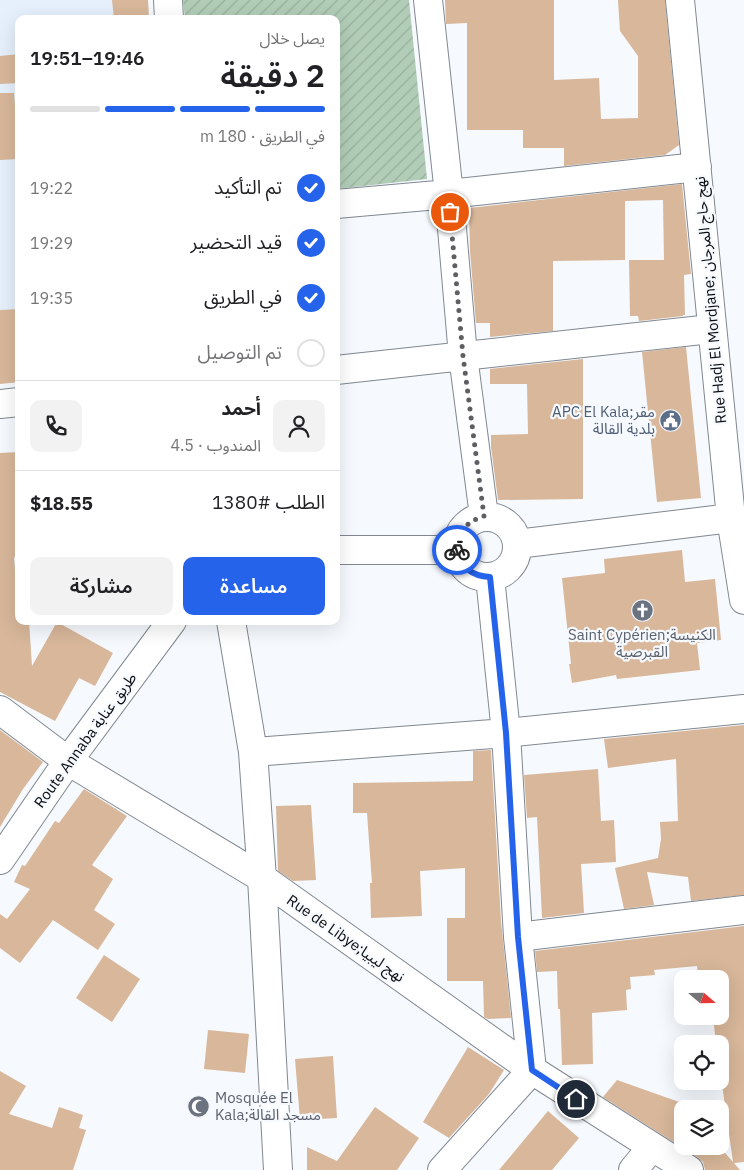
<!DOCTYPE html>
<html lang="ar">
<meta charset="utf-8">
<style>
:root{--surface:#fff;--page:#f2f2f2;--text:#202124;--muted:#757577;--line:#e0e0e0;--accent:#2563eb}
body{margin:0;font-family:"IBM Plex Sans","Noto Sans Arabic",sans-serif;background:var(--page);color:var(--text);direction:rtl;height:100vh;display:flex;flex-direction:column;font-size:19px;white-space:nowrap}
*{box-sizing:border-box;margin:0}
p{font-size:16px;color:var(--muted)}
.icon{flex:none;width:28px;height:28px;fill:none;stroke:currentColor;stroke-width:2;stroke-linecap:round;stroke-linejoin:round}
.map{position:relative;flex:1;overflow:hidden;direction:ltr}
.drawer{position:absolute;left:15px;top:15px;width:325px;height:610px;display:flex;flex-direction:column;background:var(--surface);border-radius:10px;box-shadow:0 5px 20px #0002;direction:rtl}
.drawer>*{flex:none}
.needle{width:32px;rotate:110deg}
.buttons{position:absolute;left:674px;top:970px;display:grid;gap:10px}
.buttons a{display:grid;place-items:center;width:55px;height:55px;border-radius:10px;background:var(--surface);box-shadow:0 5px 20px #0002;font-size:25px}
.pin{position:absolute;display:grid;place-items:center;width:42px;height:42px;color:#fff;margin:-21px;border:2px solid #fff;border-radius:50%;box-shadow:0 1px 5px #0007}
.courier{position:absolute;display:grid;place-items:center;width:50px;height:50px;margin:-25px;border:4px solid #2563eb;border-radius:50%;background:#fff;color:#222;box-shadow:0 1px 6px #0007}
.headline em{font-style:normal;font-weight:600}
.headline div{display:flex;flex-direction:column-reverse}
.headline{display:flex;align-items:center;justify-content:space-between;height:85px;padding:0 15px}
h1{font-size:32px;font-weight:600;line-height:38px}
.bar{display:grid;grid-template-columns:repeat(4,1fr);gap:8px 5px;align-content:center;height:60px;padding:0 15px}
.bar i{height:6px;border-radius:4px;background:var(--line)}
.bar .on{background:var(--accent)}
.bar p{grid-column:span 4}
.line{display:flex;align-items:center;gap:12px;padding:0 15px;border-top:1px solid var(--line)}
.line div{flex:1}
.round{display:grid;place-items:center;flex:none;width:52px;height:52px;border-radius:10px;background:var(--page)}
ol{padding:0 15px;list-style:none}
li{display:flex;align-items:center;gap:15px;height:55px}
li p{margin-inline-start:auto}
li .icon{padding:5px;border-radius:50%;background:var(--accent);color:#fff;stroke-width:4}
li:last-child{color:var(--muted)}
li i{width:28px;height:28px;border:2px solid var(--line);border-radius:50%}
.primary-button{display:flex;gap:10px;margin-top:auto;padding:10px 15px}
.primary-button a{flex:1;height:58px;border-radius:10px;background:var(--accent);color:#fff;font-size:20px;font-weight:600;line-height:58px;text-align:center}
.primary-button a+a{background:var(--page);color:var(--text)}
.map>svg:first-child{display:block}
.built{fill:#e5f0fc}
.garden{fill:url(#garden-furrows)}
.building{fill:#d8b79a}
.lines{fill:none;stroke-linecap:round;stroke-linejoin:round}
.minor-casing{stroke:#818891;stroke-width:30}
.major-casing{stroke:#818891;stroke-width:30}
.minor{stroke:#fff;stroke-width:28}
.major{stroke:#fff;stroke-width:28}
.done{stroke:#5d5f62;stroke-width:5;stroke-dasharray:0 9}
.route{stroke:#2563eb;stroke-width:6}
.labels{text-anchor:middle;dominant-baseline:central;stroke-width:4.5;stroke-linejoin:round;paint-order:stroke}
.street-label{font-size:15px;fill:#0a0c0f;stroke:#f6f9fd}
.service-label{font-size:15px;fill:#4e5e75;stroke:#f6f9fd;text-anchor:end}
.worship-label{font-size:15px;fill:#5b616d;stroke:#f6f9fd}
</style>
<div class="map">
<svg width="744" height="1170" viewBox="0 0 744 1170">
<defs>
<pattern id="garden-furrows" width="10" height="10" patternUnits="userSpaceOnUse" patternTransform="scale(1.25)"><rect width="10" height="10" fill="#b1cdb7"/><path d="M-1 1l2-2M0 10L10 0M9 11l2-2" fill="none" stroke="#97af9c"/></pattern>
</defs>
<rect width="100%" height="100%" fill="#f6f9fd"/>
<path class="built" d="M0,0H148L149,19H19V382L0,384Z"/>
<path class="garden" d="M183,0H409L427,179L336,189V19H185Z"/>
<path class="building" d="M112,0H148L149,19H114Z
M445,0H554V80L599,78L601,119L638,118V56L620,31L618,0H665L679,145L665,155L564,166V148H523V130H467V23L446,24Z
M19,54V83L0,84V56Z
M0,93H14L17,131H19V159L0,160Z
M682,184L691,274L684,275L685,315H683V316L639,321L638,316H630L629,260H664L663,200L625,201V260L553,261V331L490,337V323H476L470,251L469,208Z
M19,309V382L0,384V310Z
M686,347L701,498L657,502L642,352Z
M583,359V499L498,500L491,447V435L528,434L527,384H490V369Z
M19,452V558L14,557L19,621H29L32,666L57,622L113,653L95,686L79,678L55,721L0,692V453Z
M682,550L685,582L715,579L721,640L697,643L700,670L617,679L616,675L572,683L569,664H571L562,578L605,573L604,559Z
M744,725V895L691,901L688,877L647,872L654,905L624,909L615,868L658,858L661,839L660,822L678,821L676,759L608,768L604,739Z
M0,730L43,762L23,789L0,827Z
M491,750L501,921L511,1018L488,1019L484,1017L483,981H447V918H465V868L420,871L422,916L371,918L370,883H372L367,813H353V783L473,781V751Z
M598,769L601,821L614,820L616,862L581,864L584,913L542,918L537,817L527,818L524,775Z
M84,789L127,816L92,865L113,879L94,910L115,924L98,950L53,920L20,963L0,948V914L7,919L30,889L14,882L22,865L25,866L55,821L59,823Z
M311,805L316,880L293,881L278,871L276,806Z
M744,926V1162L734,1163L740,1170H705L703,1162L697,1157L603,1097L617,1080L682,1103V1146H719L733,1162L720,1070V1044H716L713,1016H720V979H698L697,966L654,970L655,975L630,977L631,989L626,990L627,1010L592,1013L593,1064L562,1065L560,1009H558L557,971L537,972L535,951Z
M104,955L140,979L112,1022L76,998Z
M208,1030L249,1034L245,1073L204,1069Z
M468,1047L504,1070L489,1094L449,1138L423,1122Z
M333,1056L337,1118L300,1120L295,1059Z
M0,1071L26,1086L9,1114L52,1128L59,1107L83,1115L79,1128L86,1130L73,1170H0Z
M375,1107L419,1138L397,1170H307V1147L337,1161Z
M548,1111L579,1138L552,1170H499Z"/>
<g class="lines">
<defs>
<path id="minor" d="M428,0L449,194L463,356L484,516
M680,0L731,518L744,600
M336,204L449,194L697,167
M336,370L711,329
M0,404L19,402
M457 547a30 30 0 1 1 60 0a30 30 0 1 1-60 0Z
M517,544L731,518
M336,550H457
M231,621L253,752L262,878L278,1170
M0,710L68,761L262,878L532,1070L689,1170
M253,752L506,733L744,709
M518,937L744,910
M442,1170L532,1070L518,937L506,733L490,577
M633,1170L652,1147"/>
<path id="major" d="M168,0L169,19
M0,860L68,761L172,621"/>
</defs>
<use href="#minor" class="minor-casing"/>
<use href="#major" class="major-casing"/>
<use href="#minor" class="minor"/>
<use href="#major" class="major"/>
</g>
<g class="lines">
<path class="done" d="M450,212L463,356L484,516C466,522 458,531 457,550"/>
<path class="route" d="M457,550C461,568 472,576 490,577L506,733L518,937L532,1070L576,1099"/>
</g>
<defs>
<symbol id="civic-disc" viewBox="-11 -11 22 22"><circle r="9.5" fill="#5c6f8a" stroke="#f6f9fd"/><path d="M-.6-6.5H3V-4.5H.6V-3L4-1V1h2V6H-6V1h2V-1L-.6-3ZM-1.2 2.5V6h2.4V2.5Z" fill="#fff"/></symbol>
<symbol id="church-disc" viewBox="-11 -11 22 22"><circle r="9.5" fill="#6b7280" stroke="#f6f9fd"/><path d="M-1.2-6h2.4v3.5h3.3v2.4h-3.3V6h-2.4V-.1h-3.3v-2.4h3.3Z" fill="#fff"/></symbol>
<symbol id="mosque-disc" viewBox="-11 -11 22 22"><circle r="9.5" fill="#6b7280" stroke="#f6f9fd"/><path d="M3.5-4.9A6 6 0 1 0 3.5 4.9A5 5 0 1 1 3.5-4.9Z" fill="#fff"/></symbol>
</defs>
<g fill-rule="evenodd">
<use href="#civic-disc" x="658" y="408" width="25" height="25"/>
<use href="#church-disc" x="630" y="598" width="25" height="25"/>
<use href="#mosque-disc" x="186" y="1094" width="25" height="25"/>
</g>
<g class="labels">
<g class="street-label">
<text transform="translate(710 300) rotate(-95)">Rue Hadj El Mordjane; نهج حاج المرجان</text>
<text transform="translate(85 740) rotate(-54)">Route Annaba طريق عنابة</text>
<text transform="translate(346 938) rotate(35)">Rue de Libye;نهج ليبيا</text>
</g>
<g class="service-label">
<text x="655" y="411">APC El Kala;مقر<tspan x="655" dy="17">بلدية القالة</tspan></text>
</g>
<g class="worship-label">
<text x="642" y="634">Saint Cypérien;الكنيسة<tspan x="642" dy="17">القبرصية</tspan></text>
<text x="215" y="1097" text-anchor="start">Mosquée El<tspan x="215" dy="17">Kala;مسجد القالة</tspan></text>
</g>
</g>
</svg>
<div class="buttons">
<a><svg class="needle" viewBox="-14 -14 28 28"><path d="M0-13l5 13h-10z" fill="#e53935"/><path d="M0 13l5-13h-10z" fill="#757577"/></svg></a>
<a><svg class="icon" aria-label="locate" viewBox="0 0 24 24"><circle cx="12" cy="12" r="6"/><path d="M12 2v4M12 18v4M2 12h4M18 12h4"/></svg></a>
<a><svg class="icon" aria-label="layers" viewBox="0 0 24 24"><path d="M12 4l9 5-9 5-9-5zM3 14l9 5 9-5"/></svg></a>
</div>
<div class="pin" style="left:450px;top:212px;background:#ea580c"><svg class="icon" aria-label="bag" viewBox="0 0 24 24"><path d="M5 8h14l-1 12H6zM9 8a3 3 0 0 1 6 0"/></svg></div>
<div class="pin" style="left:576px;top:1099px;background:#1f2937"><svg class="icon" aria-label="home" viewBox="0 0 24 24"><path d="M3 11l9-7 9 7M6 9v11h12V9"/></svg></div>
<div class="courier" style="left:457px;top:550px"><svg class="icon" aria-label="bike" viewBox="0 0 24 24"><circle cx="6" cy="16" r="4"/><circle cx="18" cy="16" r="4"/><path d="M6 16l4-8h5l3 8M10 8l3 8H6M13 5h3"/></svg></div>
<section class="drawer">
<div class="headline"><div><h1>2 دقيقة</h1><p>يصل خلال</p></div><em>19:46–19:51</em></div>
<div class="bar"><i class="on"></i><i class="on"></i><i class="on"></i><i></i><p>في الطريق · 180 m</p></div>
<ol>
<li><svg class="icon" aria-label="check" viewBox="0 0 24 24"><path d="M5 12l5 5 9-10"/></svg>تم التأكيد<p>19:22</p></li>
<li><svg class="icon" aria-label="check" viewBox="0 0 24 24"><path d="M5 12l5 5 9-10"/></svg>قيد التحضير<p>19:29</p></li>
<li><svg class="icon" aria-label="check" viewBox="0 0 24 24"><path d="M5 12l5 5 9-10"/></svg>في الطريق<p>19:35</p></li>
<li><i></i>تم التوصيل</li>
</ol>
<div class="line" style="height:90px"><a class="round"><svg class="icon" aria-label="person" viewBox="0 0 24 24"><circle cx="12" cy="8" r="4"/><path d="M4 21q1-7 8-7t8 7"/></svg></a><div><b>أحمد</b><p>المندوب · 4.5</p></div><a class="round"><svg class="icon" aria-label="phone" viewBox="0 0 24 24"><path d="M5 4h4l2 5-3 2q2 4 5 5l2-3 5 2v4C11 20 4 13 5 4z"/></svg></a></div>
<div class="line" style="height:65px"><div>الطلب #1380</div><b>$18.55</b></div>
<div class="primary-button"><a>مساعدة</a><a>مشاركة</a></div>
</section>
</div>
